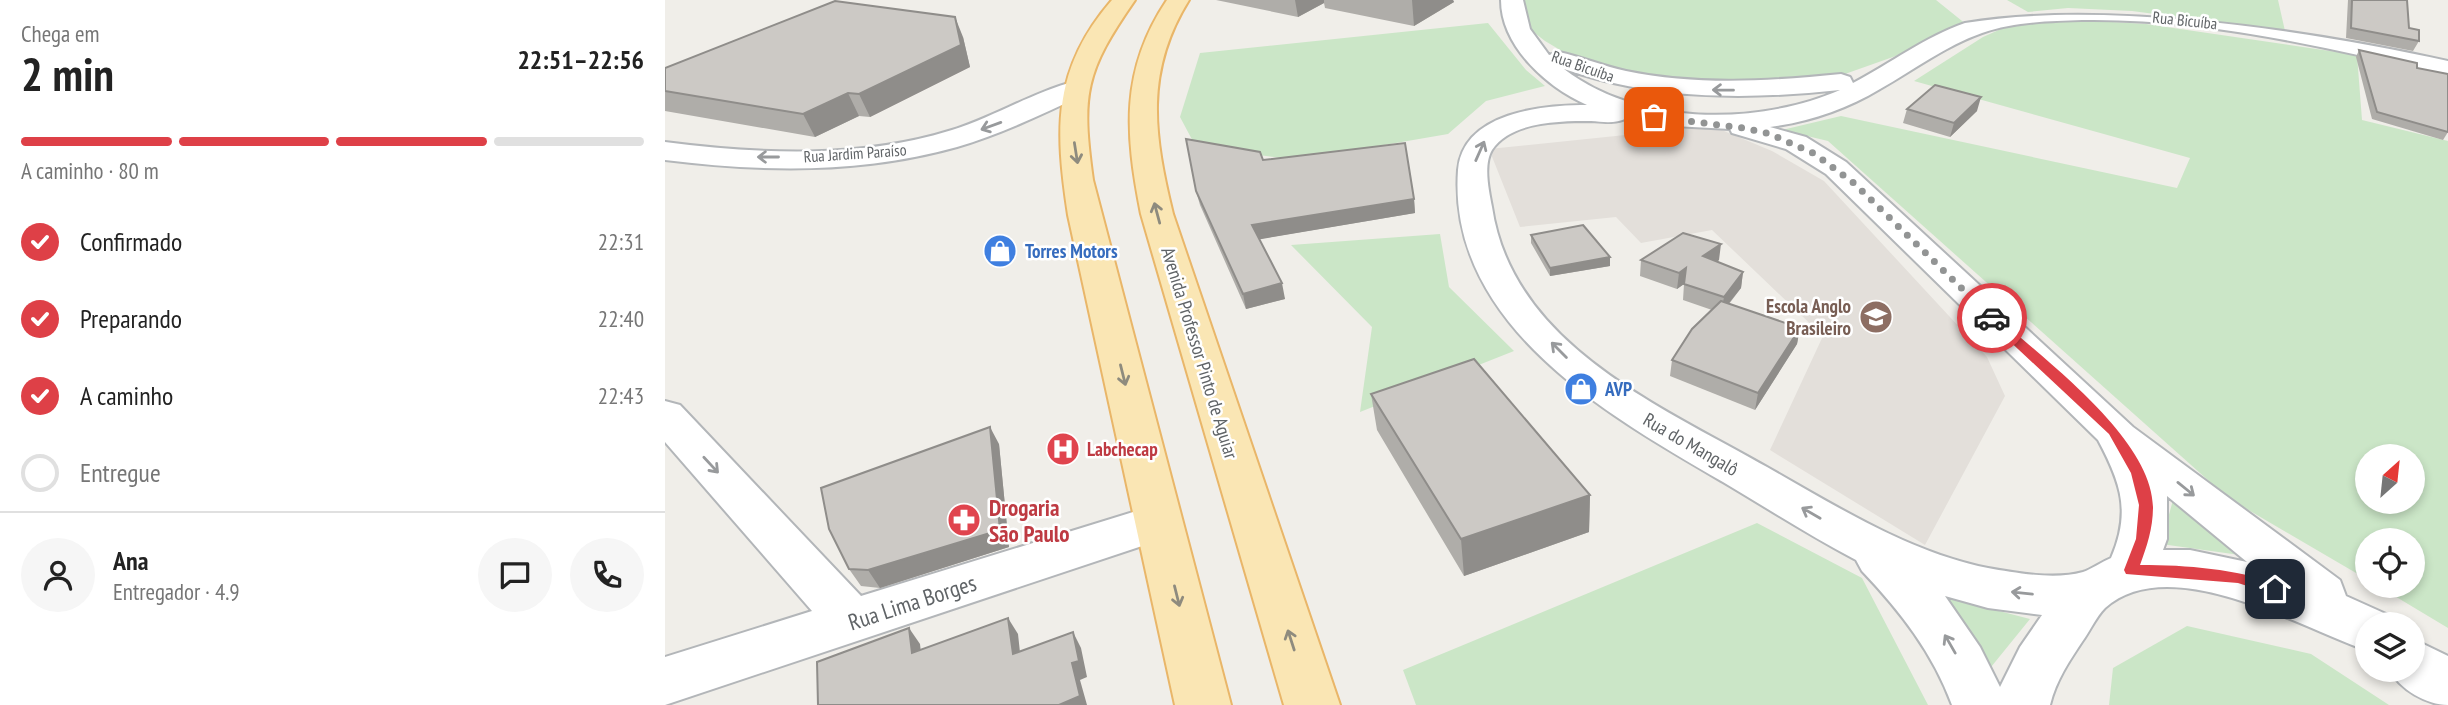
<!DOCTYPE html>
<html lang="pt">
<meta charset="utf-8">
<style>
:root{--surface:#fff;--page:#f6f6f6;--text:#222;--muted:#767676;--line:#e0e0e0;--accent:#de4047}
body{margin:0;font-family:"PT Sans Narrow",sans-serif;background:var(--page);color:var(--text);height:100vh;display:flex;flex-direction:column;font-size:26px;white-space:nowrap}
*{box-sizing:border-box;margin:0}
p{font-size:23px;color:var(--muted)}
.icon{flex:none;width:38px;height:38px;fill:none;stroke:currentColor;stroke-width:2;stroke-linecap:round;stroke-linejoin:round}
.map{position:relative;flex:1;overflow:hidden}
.sheet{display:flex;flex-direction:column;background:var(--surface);width:665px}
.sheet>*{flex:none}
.needle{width:46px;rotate:27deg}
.buttons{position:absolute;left:1690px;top:444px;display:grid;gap:14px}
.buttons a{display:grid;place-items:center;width:70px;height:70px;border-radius:50%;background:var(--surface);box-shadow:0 4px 10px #0003;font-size:35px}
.pin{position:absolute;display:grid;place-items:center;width:60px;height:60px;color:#fff;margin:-30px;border-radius:14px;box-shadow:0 4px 10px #0006}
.courier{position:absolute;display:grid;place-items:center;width:70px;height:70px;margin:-35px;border:5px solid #de4047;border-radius:50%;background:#fff;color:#222;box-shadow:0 2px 9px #0007}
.summary em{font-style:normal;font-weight:700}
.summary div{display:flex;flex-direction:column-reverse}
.summary{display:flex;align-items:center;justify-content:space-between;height:119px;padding:0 21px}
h1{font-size:46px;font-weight:700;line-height:52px}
.bar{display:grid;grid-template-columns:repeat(4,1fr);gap:10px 7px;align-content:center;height:84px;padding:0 21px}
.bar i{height:9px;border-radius:5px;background:var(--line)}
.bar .on{background:var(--accent)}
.bar p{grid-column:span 4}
.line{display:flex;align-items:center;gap:18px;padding:0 21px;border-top:2px solid var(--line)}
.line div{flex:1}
.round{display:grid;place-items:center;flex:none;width:74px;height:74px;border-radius:37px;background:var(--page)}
ol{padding:0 21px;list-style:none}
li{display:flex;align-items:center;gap:21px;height:77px}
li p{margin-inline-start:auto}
li .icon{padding:7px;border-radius:50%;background:var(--accent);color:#fff;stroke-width:4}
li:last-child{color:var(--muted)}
li i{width:38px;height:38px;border:4px solid var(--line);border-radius:50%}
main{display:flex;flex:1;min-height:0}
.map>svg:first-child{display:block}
.education{fill:#e3dfda}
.green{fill:#cbe6c7;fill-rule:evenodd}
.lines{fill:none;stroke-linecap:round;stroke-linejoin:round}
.minor-casing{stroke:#b3b6b9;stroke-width:4}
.primary-casing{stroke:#e9b669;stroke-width:4}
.minor{fill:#fff;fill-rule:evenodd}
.primary{fill:#fae6b4;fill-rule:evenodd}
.wall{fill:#afada9}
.shaded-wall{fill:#8f8d8a}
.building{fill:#ccc9c5;stroke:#8f8d8a;stroke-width:2}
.oneway{stroke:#989a9c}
.oneway2{stroke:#8e8b7e}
.route{fill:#de4047}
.done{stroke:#929494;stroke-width:7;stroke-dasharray:0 12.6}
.labels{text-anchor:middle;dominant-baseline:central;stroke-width:5;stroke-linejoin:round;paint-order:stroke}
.far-street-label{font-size:16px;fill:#606467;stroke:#fff}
.shop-label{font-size:19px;font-weight:bold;fill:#366cbe;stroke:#fff;text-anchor:start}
.education-label{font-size:19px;font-weight:bold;fill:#785e54;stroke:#fff;text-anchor:end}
.street-label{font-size:19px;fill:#606467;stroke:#fff}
.health-label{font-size:19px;font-weight:bold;fill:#be3a42;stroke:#fff;text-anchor:start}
.near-health-label{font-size:23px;font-weight:bold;fill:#be3a42;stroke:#fff;text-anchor:start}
.near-street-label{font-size:23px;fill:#606467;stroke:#fff}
</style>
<main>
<section class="sheet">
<div class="summary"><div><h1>2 min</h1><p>Chega em</p></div><em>22:51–22:56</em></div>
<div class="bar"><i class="on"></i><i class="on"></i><i class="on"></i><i></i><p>A caminho · 80 m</p></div>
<ol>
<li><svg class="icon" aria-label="check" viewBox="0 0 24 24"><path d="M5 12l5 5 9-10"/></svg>Confirmado<p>22:31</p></li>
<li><svg class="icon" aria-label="check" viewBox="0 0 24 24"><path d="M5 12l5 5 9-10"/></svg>Preparando<p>22:40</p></li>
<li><svg class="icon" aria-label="check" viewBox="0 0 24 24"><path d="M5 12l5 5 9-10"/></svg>A caminho<p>22:43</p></li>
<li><i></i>Entregue</li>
</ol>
<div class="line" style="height:126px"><a class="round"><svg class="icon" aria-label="person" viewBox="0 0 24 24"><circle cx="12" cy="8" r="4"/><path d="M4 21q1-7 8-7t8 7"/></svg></a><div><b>Ana</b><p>Entregador · 4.9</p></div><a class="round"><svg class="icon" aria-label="chat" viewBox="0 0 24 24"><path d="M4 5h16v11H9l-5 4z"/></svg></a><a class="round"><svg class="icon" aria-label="phone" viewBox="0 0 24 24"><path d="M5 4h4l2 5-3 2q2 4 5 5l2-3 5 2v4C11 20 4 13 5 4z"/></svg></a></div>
</section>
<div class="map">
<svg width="1783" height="705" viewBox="0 0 1783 705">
<rect width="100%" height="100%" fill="#f0eee9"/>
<path class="education" d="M1047,126L1107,151L1159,181L1322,357L1340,396L1260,545L1105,450L1158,336L1047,230L976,243L951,217L855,227L824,149Z"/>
<path class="green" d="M844,0H1271L1307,29L1163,80L1028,87L912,60L880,41L840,10Z
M1342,0H1613L1620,31L1467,11L1403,8L1363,12Z
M1363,17L1481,24L1692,55L1697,120L1783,141V628L1713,586H1748V541H1703V580L1563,498L1163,141L1117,130L1176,116L1512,188L1525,158L1249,81L1318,37ZM1703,457H1748V502H1703Z
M823,23L861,70L880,86L821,101L783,134L632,160L531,147L515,117L535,53Z
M775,234L784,287L849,351L695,412L707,327L626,245Z
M1508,500L1582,556L1496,544Z
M1092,523L1197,578L1263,705H751L738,670Z
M1272,595L1365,619L1322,672Z
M1522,626L1646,654L1724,705H1444L1448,668Z"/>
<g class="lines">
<defs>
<path id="minor" d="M836,0H858L865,29L884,55L894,52C917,57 938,66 961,71C1032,86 1105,81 1176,74L1185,77L1188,83C1226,63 1260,37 1300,23C1439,0 1644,30 1783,61V75C1662,48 1541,18 1417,20C1384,21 1348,22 1317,33C1280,46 1249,70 1215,89C1182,109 1144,122 1105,127L1141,137L1181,162L1468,427L1675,580L1681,596L1721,614L1727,625H1703V651C1636,628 1505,550 1440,608C1431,617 1426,629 1419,639C1405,660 1391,680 1385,705H1287C1268,653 1235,611 1197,571L1191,560C1145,536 1102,508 1058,482C944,416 782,325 793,170C798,112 878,105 922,105C883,88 836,47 836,0ZM899,69C989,100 1081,100 1175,90C1092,126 973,126 899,69ZM962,118L1008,126L1065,129L1067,133L1121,149L1161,174L1433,440C1456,483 1466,512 1446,558C1436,562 1427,569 1418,572C1390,580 1351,573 1323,568C1243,552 1171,506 1102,467C995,406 847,344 827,207C824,191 818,165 827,150C846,121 896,121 926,121C938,122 951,124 962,118ZM1502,496L1582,562L1525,550H1498L1502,539ZM1280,596L1323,608L1377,615L1355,647L1335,687L1315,647Z
M411,81L420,84L424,89L420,94C378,114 336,134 292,147C197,174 97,172 0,160V142C94,154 195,159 287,130C329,117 368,92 411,81Z
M0,401L15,405L196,596L494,504L510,509L517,522L510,535L0,705V657L147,611L0,442Z
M1748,639L1783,656V705C1762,705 1734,689 1725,670H1748Z"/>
<path id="primary" d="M447,0H470C420,72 416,94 428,180L566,705H510L403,215C390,130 387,69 447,0Z
M502,0H524C479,72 489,136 508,214L675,705H619L476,214C460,134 455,70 502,0Z"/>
</defs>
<use href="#minor" class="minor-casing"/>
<use href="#primary" class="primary-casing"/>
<use href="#minor" class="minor"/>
<use href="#primary" class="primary"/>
</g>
<path class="wall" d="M551,0H788L789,2L749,26L660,8L659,3L633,17Z
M1683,0H1742L1744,28L1754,41L1748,51L1681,38Z
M298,37L305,67L205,117L194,116L150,137L0,111V68Z
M1694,50L1752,68L1783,132L1778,140L1707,119L1691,57Z
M1242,109L1312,111L1285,137L1238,123Z
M598,160L749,199L750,213L594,239L620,299L581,309L535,205L531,191Z
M866,235L945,266L885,276L866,243Z
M976,260H1054L1052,262L1078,272L1076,288L1064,304L1135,328L1132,344L1090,410L1005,376L1007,360L1047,310L1018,300L1019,284L1012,289L975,276Z
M706,394L925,495L924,532L799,576L712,430Z
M334,444L344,547L215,588L196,586L184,569Z"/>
<path class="shaded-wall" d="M630,0H659V3L633,17Z
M747,0H788L789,2L749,26Z
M290,17L298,37L305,67L205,117L194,94Z
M183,93L194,116L150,137L138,114Z
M1316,97L1312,111L1285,137L1289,123Z
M749,199L750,213L591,240L587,225Z
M1056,244L1054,260L1036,272L1038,256Z
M945,257V266L885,276V268Z
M1021,268L1019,284L1012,289L1014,273Z
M1078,272L1076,288L1056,313L1059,297Z
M617,283L620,299L581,309L578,294Z
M1135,328L1132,344L1090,410L1093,393Z
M325,427L334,444L344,547L215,588L203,570Z
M925,495L924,532L799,576L796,539Z
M343,618L353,634L357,671L348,654Z
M244,628L255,644L258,670L247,653Z
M408,632L416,648L422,677L415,680L422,705H394L407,663Z"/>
<path class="building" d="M1687,0H1742L1744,28L1754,30V41L1686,28Z
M170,1L290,17L296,45L194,94L183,93L138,114L0,91V68Z
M1694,50L1752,63V68L1783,74V132L1712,112Z
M1270,85L1316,97L1289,123L1242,109Z
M521,139L595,152L598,160L740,143L749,199L587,225L617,283L578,294L531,191Z
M918,225L945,257L885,268L866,235Z
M1018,233L1056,244L1038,256L1078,272L1059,297L1019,284L1021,268L1014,273L976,260Z
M1056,301L1135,328L1093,393L1007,360L1027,329Z
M809,359L925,495L796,539L706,394Z
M325,427L335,530L203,570L184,569L164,529L156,488Z
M343,618L348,654L408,632L414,661L407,663L415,696L394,705H153L152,662L244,628L247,653Z"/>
<defs><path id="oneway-shaft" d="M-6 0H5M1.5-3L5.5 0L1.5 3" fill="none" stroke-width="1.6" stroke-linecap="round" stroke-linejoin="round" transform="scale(1.75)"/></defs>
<g class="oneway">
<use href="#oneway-shaft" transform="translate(1058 90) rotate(-179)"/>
<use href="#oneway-shaft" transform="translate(326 126) rotate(160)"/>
<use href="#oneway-shaft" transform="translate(815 151) rotate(-66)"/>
<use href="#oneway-shaft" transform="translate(103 157) rotate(180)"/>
<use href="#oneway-shaft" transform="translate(894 350) rotate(-135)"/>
<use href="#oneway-shaft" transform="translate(46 465) rotate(47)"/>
<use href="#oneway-shaft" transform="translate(1521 489) rotate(39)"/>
<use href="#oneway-shaft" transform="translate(1146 513) rotate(-150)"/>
<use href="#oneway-shaft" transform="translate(1357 593) rotate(-174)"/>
<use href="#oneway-shaft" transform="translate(1285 644) rotate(-120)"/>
</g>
<g class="oneway2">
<use href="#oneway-shaft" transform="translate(411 153) rotate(81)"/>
<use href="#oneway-shaft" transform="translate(492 213) rotate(-105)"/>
<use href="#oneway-shaft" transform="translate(458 375) rotate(76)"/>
<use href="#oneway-shaft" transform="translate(512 596) rotate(76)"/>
<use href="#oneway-shaft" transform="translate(626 640) rotate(-108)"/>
</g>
<path class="route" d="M1323,316H1331C1379,360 1487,438 1488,507C1488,528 1482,546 1475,565C1524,565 1569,569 1615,584V593L1610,595L1573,583L1461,574L1459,570L1471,539L1474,505L1466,473L1444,434L1323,321Z"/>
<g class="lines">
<path class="done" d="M989,117L1079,128L1105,134L1150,154L1190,184L1327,318"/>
</g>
<defs>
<symbol id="shop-disc" viewBox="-11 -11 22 22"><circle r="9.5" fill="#3f7fe0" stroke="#fff"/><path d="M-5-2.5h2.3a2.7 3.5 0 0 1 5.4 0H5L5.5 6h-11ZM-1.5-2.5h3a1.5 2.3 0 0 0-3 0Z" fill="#fff"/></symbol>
<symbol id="school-disc" viewBox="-11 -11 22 22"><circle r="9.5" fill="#8d6e63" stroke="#fff"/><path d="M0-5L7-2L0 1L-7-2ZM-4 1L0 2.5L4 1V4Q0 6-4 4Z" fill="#fff"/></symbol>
<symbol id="hospital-disc" viewBox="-11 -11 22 22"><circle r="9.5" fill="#e0444e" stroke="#fff"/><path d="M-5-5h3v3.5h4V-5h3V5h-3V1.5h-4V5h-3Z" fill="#fff"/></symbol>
<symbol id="pharmacy-disc" viewBox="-11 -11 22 22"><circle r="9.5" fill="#e0444e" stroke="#fff"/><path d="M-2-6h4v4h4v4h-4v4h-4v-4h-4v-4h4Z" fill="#fff"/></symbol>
</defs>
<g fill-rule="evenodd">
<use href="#shop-disc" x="316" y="232" width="38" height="38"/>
<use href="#school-disc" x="1192" y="298" width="38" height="38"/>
<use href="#shop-disc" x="897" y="370" width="38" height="38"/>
<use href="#hospital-disc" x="379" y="430" width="38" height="38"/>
<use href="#pharmacy-disc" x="280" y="501" width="38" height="38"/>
</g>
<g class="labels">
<g class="far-street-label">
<text transform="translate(1520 20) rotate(6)">Rua Bicuíba</text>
<text transform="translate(918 66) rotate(19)">Rua Bicuíba</text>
<text transform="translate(190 153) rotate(-4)">Rua Jardim Paraíso</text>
</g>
<g class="shop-label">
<text x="360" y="251">Torres Motors</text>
<text x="940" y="389">AVP</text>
</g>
<g class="education-label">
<text x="1186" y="306">Escola Anglo<tspan x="1186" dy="22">Brasileiro</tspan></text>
</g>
<g class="street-label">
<text transform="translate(535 353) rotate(73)">Avenida Professor Pinto de Aguiar</text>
<text transform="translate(1026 444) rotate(30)">Rua do Mangalô</text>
</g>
<g class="health-label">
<text x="422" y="449">Labchecap</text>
</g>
<g class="near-health-label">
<text x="324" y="507">Drogaria<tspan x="324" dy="26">São Paulo</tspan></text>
</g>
<g class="near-street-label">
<text transform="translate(247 602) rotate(-18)">Rua Lima Borges</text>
</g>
</g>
</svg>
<div class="buttons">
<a><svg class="needle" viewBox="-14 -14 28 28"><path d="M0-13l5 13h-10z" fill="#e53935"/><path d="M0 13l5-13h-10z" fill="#767676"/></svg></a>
<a><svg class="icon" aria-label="locate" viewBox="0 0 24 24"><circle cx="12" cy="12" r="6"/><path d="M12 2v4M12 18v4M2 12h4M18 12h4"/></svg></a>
<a><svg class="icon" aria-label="layers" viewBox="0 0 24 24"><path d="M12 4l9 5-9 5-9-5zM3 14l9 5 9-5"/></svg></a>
</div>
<div class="pin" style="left:989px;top:117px;background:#ea580c"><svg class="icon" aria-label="bag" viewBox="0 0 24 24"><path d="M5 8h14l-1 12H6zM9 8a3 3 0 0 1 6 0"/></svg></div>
<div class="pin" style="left:1610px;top:589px;background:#1f2937"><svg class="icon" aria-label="home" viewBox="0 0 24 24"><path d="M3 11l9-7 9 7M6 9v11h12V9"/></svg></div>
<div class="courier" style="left:1327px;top:318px"><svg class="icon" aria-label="car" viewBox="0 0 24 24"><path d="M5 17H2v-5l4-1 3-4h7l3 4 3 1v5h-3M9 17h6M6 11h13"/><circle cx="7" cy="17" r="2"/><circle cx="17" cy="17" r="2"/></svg></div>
</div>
</main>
